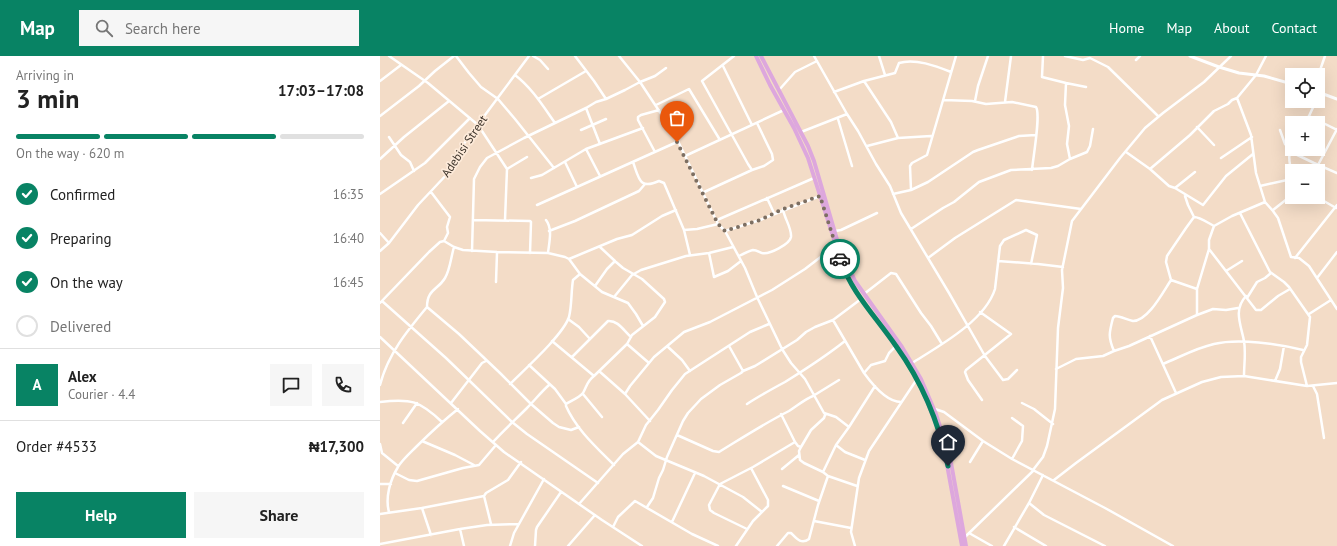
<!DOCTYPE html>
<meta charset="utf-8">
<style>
:root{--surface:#fff;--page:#f6f6f6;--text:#222;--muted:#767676;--line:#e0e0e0;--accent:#088364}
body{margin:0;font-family:"PT Sans",sans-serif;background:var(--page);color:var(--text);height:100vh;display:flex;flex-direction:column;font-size:15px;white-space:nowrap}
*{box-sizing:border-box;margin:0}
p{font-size:13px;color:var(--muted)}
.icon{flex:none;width:22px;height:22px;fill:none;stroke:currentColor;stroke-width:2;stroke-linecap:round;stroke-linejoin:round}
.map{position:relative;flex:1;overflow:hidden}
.details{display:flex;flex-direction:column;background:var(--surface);width:380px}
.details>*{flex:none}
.buttons{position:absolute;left:905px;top:12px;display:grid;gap:8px}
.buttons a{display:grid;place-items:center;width:40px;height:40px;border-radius:0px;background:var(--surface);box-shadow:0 4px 16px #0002;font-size:20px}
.pin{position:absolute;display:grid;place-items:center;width:34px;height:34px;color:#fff;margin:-41px -17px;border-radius:50% 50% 50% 0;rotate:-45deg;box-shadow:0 0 4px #0007}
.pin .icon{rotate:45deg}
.courier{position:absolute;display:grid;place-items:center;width:40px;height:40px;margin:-20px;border:3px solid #088364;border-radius:50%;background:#fff;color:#222;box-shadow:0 1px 5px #0007}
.head em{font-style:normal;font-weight:700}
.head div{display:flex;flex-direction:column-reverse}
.head{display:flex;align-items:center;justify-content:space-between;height:68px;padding:0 16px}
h1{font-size:26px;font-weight:700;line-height:30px}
.bar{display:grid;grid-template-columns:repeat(4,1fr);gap:6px 4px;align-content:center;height:48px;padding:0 16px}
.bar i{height:5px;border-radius:3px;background:var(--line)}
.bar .selected{background:var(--accent)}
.bar p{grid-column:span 4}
.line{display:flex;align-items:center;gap:10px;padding:0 16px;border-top:1px solid var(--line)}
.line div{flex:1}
.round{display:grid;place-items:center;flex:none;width:42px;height:42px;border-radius:0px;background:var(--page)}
ol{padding:0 16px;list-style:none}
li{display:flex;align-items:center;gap:12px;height:44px}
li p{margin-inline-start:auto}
li .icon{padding:4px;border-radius:50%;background:var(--accent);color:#fff;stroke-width:4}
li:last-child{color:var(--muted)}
li i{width:22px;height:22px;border:2px solid var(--line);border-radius:50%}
.cta{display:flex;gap:8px;margin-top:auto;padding:8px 16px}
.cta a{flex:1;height:46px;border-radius:0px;background:var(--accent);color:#fff;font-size:16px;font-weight:700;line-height:46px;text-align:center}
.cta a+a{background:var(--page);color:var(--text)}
header{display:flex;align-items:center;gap:24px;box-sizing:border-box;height:56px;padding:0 20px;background:var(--accent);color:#fff}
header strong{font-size:19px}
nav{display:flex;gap:22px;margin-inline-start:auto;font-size:14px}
.search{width:280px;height:36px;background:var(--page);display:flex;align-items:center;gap:10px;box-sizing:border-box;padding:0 14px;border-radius:0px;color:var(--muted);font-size:15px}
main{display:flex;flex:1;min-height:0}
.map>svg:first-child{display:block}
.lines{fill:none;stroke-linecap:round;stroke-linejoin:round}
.minor{stroke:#fff;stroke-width:2.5}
.tertiary{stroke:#fff;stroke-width:3}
.primary{stroke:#dda7dd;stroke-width:4}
.done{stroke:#7d6f62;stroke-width:4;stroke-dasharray:0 7.2}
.route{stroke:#088364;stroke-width:5}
.labels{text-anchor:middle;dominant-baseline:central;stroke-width:3.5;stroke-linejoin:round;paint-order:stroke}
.street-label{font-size:12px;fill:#3d342b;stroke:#fdead9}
</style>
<header>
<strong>Map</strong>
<div class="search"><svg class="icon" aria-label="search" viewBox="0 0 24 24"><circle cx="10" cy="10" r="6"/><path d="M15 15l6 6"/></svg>Search here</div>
<nav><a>Home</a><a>Map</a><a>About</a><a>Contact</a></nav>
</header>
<main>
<section class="details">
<div class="head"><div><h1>3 min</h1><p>Arriving in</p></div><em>17:03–17:08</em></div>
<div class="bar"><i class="selected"></i><i class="selected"></i><i class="selected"></i><i></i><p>On the way · 620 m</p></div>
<ol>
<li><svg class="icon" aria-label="check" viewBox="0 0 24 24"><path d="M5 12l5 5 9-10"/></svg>Confirmed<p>16:35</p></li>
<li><svg class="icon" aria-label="check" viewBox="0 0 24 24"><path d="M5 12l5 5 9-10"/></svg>Preparing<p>16:40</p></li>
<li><svg class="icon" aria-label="check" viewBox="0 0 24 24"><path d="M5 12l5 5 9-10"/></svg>On the way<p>16:45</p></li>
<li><i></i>Delivered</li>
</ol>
<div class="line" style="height:72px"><b class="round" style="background:var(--accent);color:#fff">A</b><div><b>Alex</b><p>Courier · 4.4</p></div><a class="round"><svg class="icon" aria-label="chat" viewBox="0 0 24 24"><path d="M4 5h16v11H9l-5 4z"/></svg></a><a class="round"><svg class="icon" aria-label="phone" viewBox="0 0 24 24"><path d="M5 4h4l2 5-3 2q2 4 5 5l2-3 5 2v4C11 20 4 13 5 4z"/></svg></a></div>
<div class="line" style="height:52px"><div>Order #4533</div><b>₦17,300</b></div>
<div class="cta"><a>Help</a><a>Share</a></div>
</section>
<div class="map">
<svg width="957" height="490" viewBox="0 0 957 490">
<rect width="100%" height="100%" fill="#f3dcc7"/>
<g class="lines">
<path class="minor" d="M9,0L48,27L98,69L127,113L125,164
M76,0L89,17L101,31L118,43L135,63L174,112
M153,0L160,4L168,13
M195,0L214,25L226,43
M239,0L260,26L295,79L338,168L345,175L365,212L377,241L402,293L411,307L425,323L444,357L456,361L469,371
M354,0L322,25L368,108L372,114
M434,0L467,58L478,75L496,108L510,130L521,157L569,237L605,300L623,324L628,323L637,314
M499,0L505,19
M663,0L662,21L686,27L685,49L689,70L687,88L690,103
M685,0L703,4L710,2L728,11L778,60
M886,0L876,19L857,42L871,79L876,117L885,146L893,155L898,162L911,201L919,202L929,210L957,253
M756,4L760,0
M343,10L372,69
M135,19C152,32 163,50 175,67
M938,20L945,0
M0,25L21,9
M484,25L511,66L518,82
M686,27L706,31
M399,34L415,16L437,5
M454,36L484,25L515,17L519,7C535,2 556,10 571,16
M158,43L206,15
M564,44L592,45L606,48L632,46L656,51C661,58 653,102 652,114
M595,45L598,30L608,0
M625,46L631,0
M276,49L309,33L340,84
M206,52L220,88
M0,60L39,30L55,15L74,0
M929,60L957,74
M458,63L472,110
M924,67L929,60L936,45
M817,71L834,89
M201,74L226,63
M900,74L905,88L910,94
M421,76L467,58
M9,81L21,99L30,106L34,115
M487,90L518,82L551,80
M206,93L220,120
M909,95L934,107L957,117
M275,96L258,64V61L261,59L279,54
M746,96L770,113L789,130L795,132L823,149L846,120L873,98
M305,100L404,54
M841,102L872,81
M0,103L24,81L69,45
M185,106L197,131
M253,106C259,122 259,134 279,125L284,127L304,174L317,173L338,168
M938,109L957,73
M127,113L147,101
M770,113L810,79L834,55L848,48L852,44L857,42
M151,122L162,119L206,93L263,72
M880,130L907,124L911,122L912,119C910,109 907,99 912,89
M795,132L815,116
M531,134L530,110L532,107L547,99L576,0
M51,136L70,161L67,171L68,177L64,185
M322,137L372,114L384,110L393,104L392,98L377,67
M0,138L45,107L90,62
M513,138L531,134L548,126L593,96L598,94L639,80L656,79
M805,140L808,149L814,161C820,161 828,167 834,170L852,160L885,146
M937,141L956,152
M387,142L394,157
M157,149L297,86
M893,154L912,139
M860,157L890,216L904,226L909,231L930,261L927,289L921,301V306L927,330
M93,164L150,165L151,166L150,197
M166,164C173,173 169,187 168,197
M337,164L434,122
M834,170L829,184V193L876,254H881L898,240L910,233
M531,173L563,152L574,146L599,126L631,114L671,112L678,110L690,103L707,96L710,90L713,73
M304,174L310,199
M169,175L195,165L259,135L265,128
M345,175L380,164L440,140
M455,175L461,174L497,157
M0,177L9,187
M220,191L235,205
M0,195L9,187L38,149L69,116L85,86L96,74L105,59L149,0
M92,195L94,123L100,111L107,102L144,82L206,52L216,46L226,43L245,34L260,26L275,20L286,12
M329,197L334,221L348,215L361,205
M359,200C363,198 369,195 373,194C377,194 379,196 382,197C389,199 410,188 411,181C412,172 404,162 403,153
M548,202L575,182L636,144L701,153
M915,202L957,149
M189,203L237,183L252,179L282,160L296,154
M618,205L658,208L683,211
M846,215L862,205
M937,222L957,196
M791,224L817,233
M116,226L117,197
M484,238L511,217L516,218L541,257L551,270L562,288
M234,241L252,219L261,214L306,200L329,197L353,191
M867,242L877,226L885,222L891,217
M2,245L66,302L132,366L147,378L218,427
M0,247L49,196L60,186L64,185L74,191L83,194L117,196L168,197L185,201L189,203L200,218L222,236L248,247L256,258L263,270
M47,251L79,278L120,317L151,348L173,367L179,371L191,374L199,371
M600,256L631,278L586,314L585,316L588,324L602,344
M929,258L951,244
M817,259V233L829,193
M188,263L199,271L210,283
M453,264L484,317C492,328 507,346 521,346
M770,280L796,337
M0,281L100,375L124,396L222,464L262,490
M172,285L214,320
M247,288L269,307
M287,290L302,304L310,315
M349,290L363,315
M734,295L749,290L817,259L833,253L846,254L858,252
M192,301L228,265C238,264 244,275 251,281
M532,307C559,290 605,265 615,233L620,190L624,184L646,174L657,179L651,208
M783,308C800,301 816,292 834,288C859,282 898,288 923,294
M149,309L175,333L186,348V350C196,373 216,391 234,409
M676,313L696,303L723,300L734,295C728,281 729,277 733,262L735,260C741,260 747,264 753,265C768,265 783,236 791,224L786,206L787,200L806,172L814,161
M219,315L245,338L270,365
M484,317L491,309L505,305L509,297L516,290
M864,320C864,309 866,296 864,285C861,269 853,254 866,240
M895,325L900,313L904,290
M130,328C145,313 183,279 189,261C192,249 191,236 193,224L200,218
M0,329C8,298 27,275 47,251C47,233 58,234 65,222C70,214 71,201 74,191
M933,330L937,338L944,382
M203,338L222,361
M245,338L250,330L274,301L304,276L330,266L392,234L425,213L455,190
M0,346C31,342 40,345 62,366
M71,347L102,307L106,305
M642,347L654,353L673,368
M186,348C191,345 200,341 203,337C207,330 207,325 214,320L247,288L252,279L275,261L285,246L284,243L262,223L243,212L236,206H234L227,213L215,230
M367,348C379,340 392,333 405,326C426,313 446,300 465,285
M555,353L564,356L603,385L632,403L725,452L793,490
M401,358L415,386L418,390L421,391
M445,359L444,362L431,374L421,391L419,395L420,404L424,407L443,416L448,420L477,430
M23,367L37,347
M297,379L333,395L339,396C362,382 385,367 409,355C417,350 425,343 433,340L459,324
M42,385L75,399L94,409
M113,386C124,374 136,363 147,352C155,344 161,336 169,329
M258,386L276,400L324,420L363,441L382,456
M0,388L2,397L18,410
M456,389L465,396L485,404
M632,403L642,385L643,370L632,362
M590,406L603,385
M402,413L419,399
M443,416L456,389L469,371L495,330
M15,417L29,424L37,425L83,412L99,409L116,389
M674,424L696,407L782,344L822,326L841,321L864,320L927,330L957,327
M0,428H11
M403,430L439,445
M104,440L111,468
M649,447L664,459L725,490
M199,448L243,398L258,386L266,369L278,354L292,334L305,318L370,276L389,268
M267,451L273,442L279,422L283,414L287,401L303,365L308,357L321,343L340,329L361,317L363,315L375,310L417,284L426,276L435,271L453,264L481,243
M42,452L51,479
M9,456C5,442 10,424 18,411C22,404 30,397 36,391C50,377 63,365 78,353
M0,458L42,452L104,440L106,437L128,424L141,406
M434,465L471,472
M292,466L315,417
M233,471L238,461L255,445L312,478L338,490
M634,471L666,490
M80,473L84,490
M367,473L334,457L330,454L329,449L340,428L373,411L415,386
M589,477L612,490
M585,481L654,414H653L663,401L667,390L675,353L678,272L683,232L682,214L692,165L740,102L765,72L783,57L824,26L851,0
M0,488L80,473L107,469L139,468
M130,490L134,477L164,423
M155,490L156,474L157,471L181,436
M188,490L215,459
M356,490L373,465L388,450V444L371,412
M397,490L408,477H411C416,482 421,489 429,483L438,449L448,420
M475,490L471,476L479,422L489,395L537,323
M624,490L649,447L663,419"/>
<path class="tertiary" d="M810,0L839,11L859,17L884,20L912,28
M938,36L957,43"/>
<path class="primary" d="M376,0L390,29L414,72L428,102L459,199L472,230L522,299L537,323L549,350L559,376L565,398L582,490
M381,0L428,90L434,105L458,187L475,225L522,291L541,323L556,358L570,401L586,490"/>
</g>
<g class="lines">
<path class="done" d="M297,86L338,168L345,175L380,164L403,153L440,140L460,203"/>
<path class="route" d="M460,203C471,236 496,261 516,290C542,326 559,367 568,410"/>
</g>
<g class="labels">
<g class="street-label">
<text transform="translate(84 90) rotate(-56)">Adebisi Street</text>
</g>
</g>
</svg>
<div class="buttons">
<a><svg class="icon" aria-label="locate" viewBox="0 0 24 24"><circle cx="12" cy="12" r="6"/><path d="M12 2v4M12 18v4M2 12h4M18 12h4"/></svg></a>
<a>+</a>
<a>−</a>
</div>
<div class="pin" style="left:297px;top:86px;background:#ea580c"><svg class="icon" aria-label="bag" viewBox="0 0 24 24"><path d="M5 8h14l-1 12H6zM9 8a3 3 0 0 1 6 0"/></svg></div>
<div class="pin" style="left:568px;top:410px;background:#1f2937"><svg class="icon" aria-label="home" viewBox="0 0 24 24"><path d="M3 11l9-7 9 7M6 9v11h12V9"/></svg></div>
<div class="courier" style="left:460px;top:203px"><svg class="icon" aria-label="car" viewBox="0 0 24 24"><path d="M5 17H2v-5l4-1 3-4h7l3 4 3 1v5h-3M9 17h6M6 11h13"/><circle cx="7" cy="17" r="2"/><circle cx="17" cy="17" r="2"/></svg></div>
</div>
</main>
